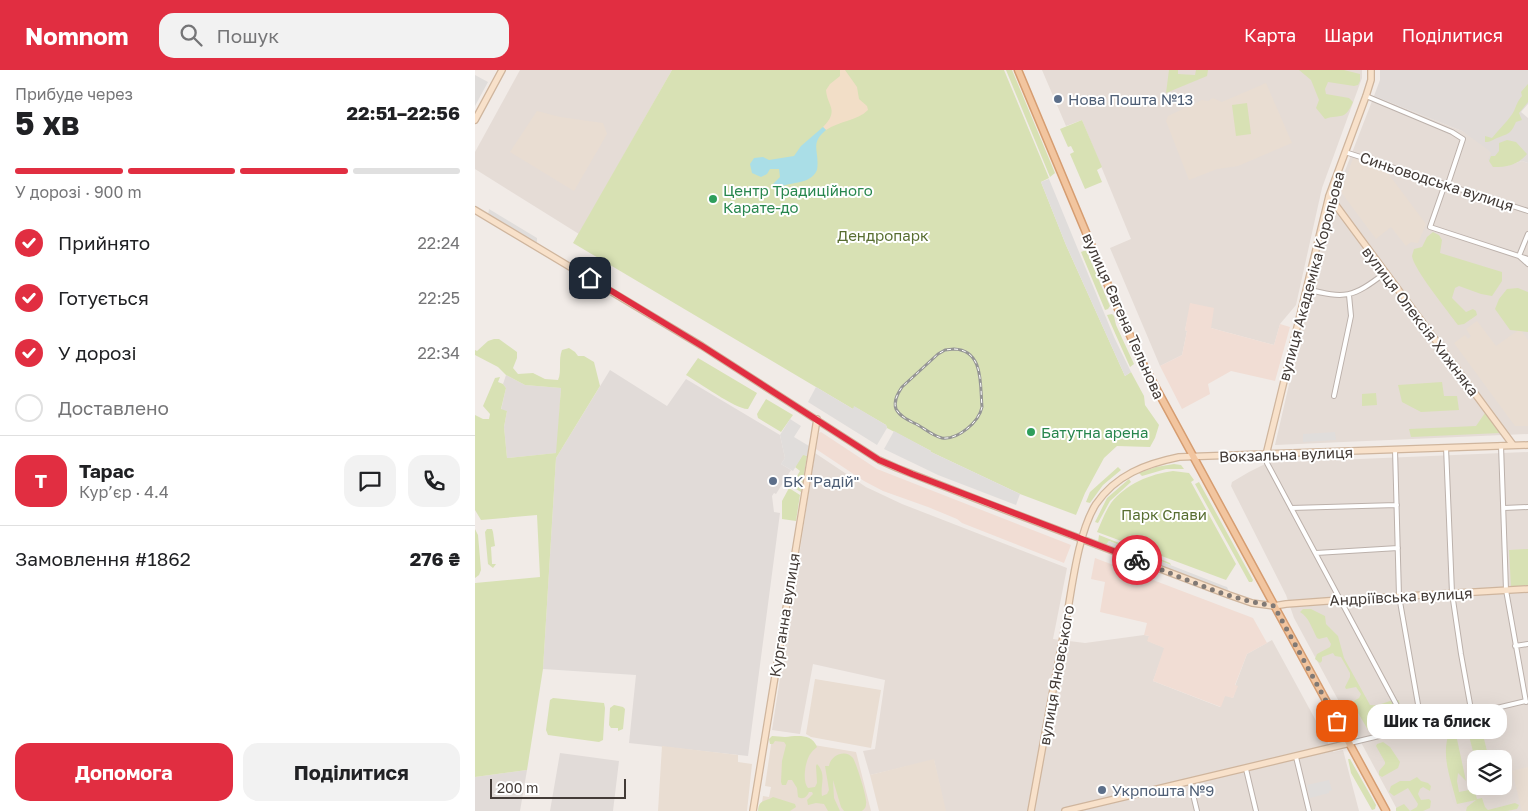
<!DOCTYPE html>
<html lang="uk">
<meta charset="utf-8">
<style>
:root{--surface:#fff;--page:#f2f2f2;--text:#202124;--muted:#757577;--line:#e0e0e0;--accent:#e12e41}
body{margin:0;font-family:"Golos Text",sans-serif;background:var(--page);color:var(--text);height:100vh;display:flex;flex-direction:column;font-size:19px;white-space:nowrap}
*{box-sizing:border-box;margin:0}
p{font-size:16px;color:var(--muted)}
.icon{flex:none;width:28px;height:28px;fill:none;stroke:currentColor;stroke-width:2;stroke-linecap:round;stroke-linejoin:round}
.map{position:relative;flex:1;overflow:hidden}
.side{display:flex;flex-direction:column;background:var(--surface);width:475px}
.side>*{flex:none}
.buttons{position:absolute;left:992px;top:680px;display:grid;gap:10px}
.buttons a{display:grid;place-items:center;width:45px;height:45px;border-radius:10px;background:var(--surface);box-shadow:0 5px 20px #0002;font-size:25px}
.scale{position:absolute;left:15px;bottom:12px;width:136px;box-sizing:border-box;padding-left:5px;border:2px solid #433b37;border-top:0;font-size:14px;line-height:18px;white-space:nowrap;color:#433b37;-webkit-text-stroke:4px #fff;paint-order:stroke}
.pin{position:absolute;display:grid;place-items:center;width:42px;height:42px;color:#fff;margin:-21px;border-radius:10px;box-shadow:0 2px 8px #0006}
.courier{position:absolute;display:grid;place-items:center;width:50px;height:50px;margin:-25px;border:4px solid #e12e41;border-radius:50%;background:#fff;color:#222;box-shadow:0 1px 6px #0007}
.bubble{position:absolute;height:35px;border-radius:15px;background:var(--surface);box-shadow:0 5px 20px #0002;font-size:16px;font-weight:700;line-height:35px;text-align:center}
.summary em{font-style:normal;font-weight:700}
.summary div{display:flex;flex-direction:column-reverse}
.summary{display:flex;align-items:center;justify-content:space-between;height:85px;padding:0 15px}
h1{font-size:32px;font-weight:700;line-height:38px}
.bar{display:grid;grid-template-columns:repeat(4,1fr);gap:8px 5px;align-content:center;height:60px;padding:0 15px}
.bar i{height:6px;border-radius:4px;background:var(--line)}
.bar .active{background:var(--accent)}
.bar p{grid-column:span 4}
.line{display:flex;align-items:center;gap:12px;padding:0 15px;border-top:1px solid var(--line)}
.line div{flex:1}
.round{display:grid;place-items:center;flex:none;width:52px;height:52px;border-radius:15px;background:var(--page)}
ol{padding:0 15px;list-style:none}
li{display:flex;align-items:center;gap:15px;height:55px}
li p{margin-inline-start:auto}
li .icon{padding:5px;border-radius:50%;background:var(--accent);color:#fff;stroke-width:4}
li:last-child{color:var(--muted)}
li i{width:28px;height:28px;border:2px solid var(--line);border-radius:50%}
.button{display:flex;gap:10px;margin-top:auto;padding:10px 15px}
.button a{flex:1;height:58px;border-radius:15px;background:var(--accent);color:#fff;font-size:20px;font-weight:700;line-height:58px;text-align:center}
.button a+a{background:var(--page);color:var(--text)}
header{display:flex;align-items:center;gap:30px;box-sizing:border-box;height:70px;padding:0 25px;background:var(--accent);color:#fff}
header strong{font-size:24px}
nav{display:flex;gap:28px;margin-inline-start:auto;font-size:18px}
.search{width:350px;height:45px;background:var(--page);display:flex;align-items:center;gap:12px;box-sizing:border-box;padding:0 18px;border-radius:15px;color:var(--muted);font-size:19px}
main{display:flex;flex:1;min-height:0}
.map>svg:first-child{display:block}
.residential{fill:#e5dcd6;fill-rule:evenodd}
.commercial{fill:#f1ddd4}
.industrial{fill:#e1dbd8}
.education{fill:#e9ddd2}
.green{fill:#d8e1b4}
.sand{fill:#f2dec7}
.parking{fill:#e0dddb}
.water{fill:#aadee7}
.lines{fill:none;stroke-linecap:round;stroke-linejoin:round}
.street-casing{stroke:#bcb1ab;stroke-width:6}
.secondary-casing{stroke:#cfb59d;stroke-width:8}
.primary-casing{stroke:#d69d71;stroke-width:9}
.street{stroke:#fff;stroke-width:4}
.secondary{stroke:#f8e1ca;stroke-width:5.5}
.primary{stroke:#f2c59f;stroke-width:6}
.rail-casing{stroke:#959595;stroke-width:3}
.rail{stroke:#fff;stroke-width:1;stroke-dasharray:4;stroke-linecap:butt}
.done{stroke:#807975;stroke-width:5;stroke-dasharray:0 9}
.route{stroke:#e12e41;stroke-width:6}
.service-dot{fill:#5c6f8a;stroke:#fff;stroke-width:2}
.leisure-dot{fill:#2e9e5b;stroke:#fff;stroke-width:2}
.labels{text-anchor:middle;dominant-baseline:central;stroke-width:4;stroke-linejoin:round;paint-order:stroke}
.service-label{font-size:15px;fill:#4e5e75;stroke:#fff;text-anchor:start}
.street-label{font-size:15px;fill:#433b37;stroke:#fff}
.leisure-label{font-size:15px;fill:#27864d;stroke:#fff;text-anchor:start}
.park-label{font-size:15px;fill:#586e31;stroke:#fff}
</style>
<header>
<strong>Nomnom</strong>
<div class="search"><svg class="icon" aria-label="search" viewBox="0 0 24 24"><circle cx="10" cy="10" r="6"/><path d="M15 15l6 6"/></svg>Пошук</div>
<nav><a>Карта</a><a>Шари</a><a>Поділитися</a></nav>
</header>
<main>
<section class="side">
<div class="summary"><div><h1>5 хв</h1><p>Прибуде через</p></div><em>22:51–22:56</em></div>
<div class="bar"><i class="active"></i><i class="active"></i><i class="active"></i><i></i><p>У дорозі · 900 m</p></div>
<ol>
<li><svg class="icon" aria-label="check" viewBox="0 0 24 24"><path d="M5 12l5 5 9-10"/></svg>Прийнято<p>22:24</p></li>
<li><svg class="icon" aria-label="check" viewBox="0 0 24 24"><path d="M5 12l5 5 9-10"/></svg>Готується<p>22:25</p></li>
<li><svg class="icon" aria-label="check" viewBox="0 0 24 24"><path d="M5 12l5 5 9-10"/></svg>У дорозі<p>22:34</p></li>
<li><i></i>Доставлено</li>
</ol>
<div class="line" style="height:90px"><b class="round" style="background:var(--accent);color:#fff">Т</b><div><b>Тарас</b><p>Кур’єр · 4.4</p></div><a class="round"><svg class="icon" aria-label="chat" viewBox="0 0 24 24"><path d="M4 5h16v11H9l-5 4z"/></svg></a><a class="round"><svg class="icon" aria-label="phone" viewBox="0 0 24 24"><path d="M5 4h4l2 5-3 2q2 4 5 5l2-3 5 2v4C11 20 4 13 5 4z"/></svg></a></div>
<div class="line" style="height:65px"><div>Замовлення #1862</div><b>276 ₴</b></div>
<div class="button"><a>Допомога</a><a>Поділитися</a></div>
</section>
<div class="map">
<svg width="1053" height="741" viewBox="0 0 1053 741">
<rect width="100%" height="100%" fill="#f1ebe7"/>
<path class="residential" d="M45,0H197L104,164L0,99V82Z
M567,0H887V8L847,118L821,235L805,254L799,275L736,258L716,233L710,260L712,261L707,285L685,296L635,178L656,169L607,50L591,56Z
M899,26L987,61L1008,74L1031,96L1047,91L1053,93V364L800,375L854,142Z
M1053,382V741H923L819,548L811,525L756,416L757,412L774,402L792,393ZM1001,689H1029V716H1001Z
M340,383L391,417L427,434L592,498L578,569L610,573L669,565L674,566L673,571L690,578L678,611L745,637L750,625L758,628L762,616H760L772,584L797,570L858,682L868,680L884,741H470L459,690L395,705L388,681L400,679L410,610L338,594L325,664L297,660Z"/>
<path class="commercial" d="M715,233L739,238L736,258L799,275L805,254L815,257L800,311L756,301L733,314L735,324L707,339L685,296L707,285L712,261L710,260Z
M346,362L402,399L596,475L589,493L487,453L482,449L453,437L408,421L389,411L341,379L344,363Z
M620,488L778,548L792,573L772,584L760,615L763,616L758,628L750,626L746,637L678,611L689,578L672,571L674,566L669,565L672,553L625,542L630,512L616,509Z"/>
<path class="industrial" d="M905,0H1053V34L1046,42L1053,48V93L1047,91L1031,96L1020,95L1013,90L1016,83L1012,79L987,61L899,26L905,10Z
M135,300L192,336L211,309L305,365L310,388L306,394L316,400L301,424L299,423L297,426L299,442L305,443L273,686L154,673L161,605L68,599L81,388Z
M31,305L50,315L86,318L82,383L32,388L29,357L32,341L26,340L31,318L28,314Z
M85,683L144,691L138,741H75Z
M52,700L45,741H0V707Z"/>
<path class="education" d="M791,13L817,73L763,96L742,99L714,110L691,51L693,46L727,30L733,31L738,28L747,32Z
M62,41L85,47L128,53L132,64L99,121L35,82Z
M878,88L909,98L951,154L943,173L936,172L931,176L916,157L901,169L866,122Z
M1002,251L1021,276L1045,259L1053,270V356H1040L979,273L990,265L993,269L996,266L991,259Z
M340,609L406,620L396,678L336,667L331,664Z
M297,668L381,682L396,741H286L288,726L294,727L296,717L290,716Z
M187,676L263,685V692L277,694L272,741H183Z
M459,689L471,741H404L395,705Z
M1053,697V741H1047L1037,701Z"/>
<path class="green" d="M197,0H529L574,108L566,112L591,175L650,306L656,302L669,326L670,335L684,355L680,368L675,377L642,376L629,388L610,423L601,445L545,424L456,382V381L412,358L411,355L380,337L378,339L98,173Z
M531,0H537L580,103L575,107Z
M694,0H703V4L720,5L721,0H733L732,6L691,23Z
M824,0H869L885,4V11L883,15L879,16L853,12L850,19L851,24L874,28L878,32C869,52 867,43 850,49L841,38L844,30L836,10Z
M1053,14V32L1044,43L1047,50L1041,52C1035,65 1034,63 1022,68C1017,70 1016,72 1010,72V66L1017,68C1024,59 1034,50 1039,41C1042,34 1042,32 1047,26L1046,22Z
M772,33L776,64L761,66L757,35Z
M607,50L627,97L622,100L627,112L610,119L595,84L599,82L596,76L593,77L585,59Z
M1032,70L1041,72L1052,84C1043,95 1032,97 1018,97L1014,91L1016,86H1020L1024,81V73Z
M958,162L964,165L967,170L965,183L1027,202V211L1017,226L1006,224L984,216L980,218L977,228L991,242L998,239L1001,241L1002,245L989,254L983,255C974,243 938,198 937,186C937,186 939,179 939,179L947,177L952,167Z
M611,180L635,236L633,239L630,240L606,182Z
M1043,218L1053,222V262L1035,260L1020,239L1024,229L1032,219Z
M637,244L639,246L641,255L659,294L655,297L632,245Z
M19,269H24L42,282V288L38,298L43,304L58,303L70,309L83,310C87,301 83,290 87,280L94,278L100,282L103,286H109L119,292L125,316L81,388L68,599L52,700L0,707V513L65,507L62,445L6,450L0,440V345L8,349H14L15,344L8,336L20,308L25,307L23,312L28,314L31,318L26,339L32,341L29,357L32,388L81,383L86,318L50,315L31,305L23,297L0,285V280L2,281L13,271Z
M223,288L282,323L273,339C262,340 223,312 211,305Z
M967,312L969,326H982L984,340L946,342L927,332L923,315Z
M901,323L902,335L887,336V324Z
M291,329L318,345L306,362L283,348L282,344Z
M1010,343L1025,363L936,367L934,359L1001,356Z
M328,384L332,386L326,422L316,416L325,401L320,397Z
M699,394L706,395L709,399H691L667,406L664,403L681,397Z
M643,397L646,400L628,415L615,433L611,432L615,422Z
M698,401L714,403L719,410L716,412L761,494L751,510L622,462C626,453 630,442 636,433C651,414 675,404 698,401Z
M654,409L656,412L635,431L623,453L620,452L632,428Z
M724,412L778,510L777,512H774L720,414Z
M314,418L325,425L321,451L307,449V431Z
M0,459L3,465L6,500L4,505L0,508Z
M12,459H17L18,462L20,476L16,477L17,494H21L18,498L13,494L10,462Z
M624,465L695,493L696,495L634,471L631,475L623,472Z
M1053,479V515L1036,517L1034,480Z
M828,539H836L850,546L851,554L863,566L869,588L895,635C905,637 913,629 924,630L925,638L924,641L899,648V659L898,661L893,660L882,641L878,642L880,638L877,632L884,628L886,624L881,617L871,619L870,617L875,607V603L866,587L860,586L858,583L847,587V591L845,593L840,589L842,584L855,577L856,574L852,567L844,569L842,568C837,559 834,547 825,542Z
M78,628L129,633L130,638L128,670L124,672L73,665L71,660L75,630Z
M139,635L148,637L150,639L148,659L143,661V658H136L134,655L135,638Z
M1001,650L1006,657L1014,689H1001V693L992,658L996,652Z
M976,658L980,660L991,711L983,703L982,711L984,722L999,719L1002,729L1007,728L1010,737L1013,740L1040,733L1044,735L1042,739L1032,741H991L992,737L1001,730L982,734C976,708 964,684 976,658Z
M297,666C302,666 306,667 310,667C321,666 337,663 342,677C340,679 337,681 336,683C330,690 327,712 333,718L340,717L342,713L341,696L342,694C352,705 345,714 347,726L352,724L354,720L350,696H354C355,686 370,678 378,688C381,693 393,729 391,734C391,738 389,739 387,741H369L366,737L358,710L359,728L365,741H353L349,734L341,733L333,735L332,730L338,724L337,722H334C332,727 328,730 323,727L322,718L317,710H313L311,715H307L306,712L307,691L311,675L309,672L300,671L298,674H295L294,669Z
M908,672L915,677L925,692L923,698L907,707L904,705V701L910,694V692L901,676L902,674Z
M873,689H875L901,735L900,739L897,740L876,703Z
M942,707L946,711L953,713L956,716L955,721L948,717L945,719L943,724L946,730L954,729L956,731L955,738L948,741H921V738L929,734L935,741L942,737L943,734L933,718L919,726L914,722L916,716L925,711H935Z
M298,727L320,734L321,737L315,741H283C284,729 290,732 298,727Z"/>
<path class="sand" d="M365,0H370L382,17L384,29L392,36L393,40C382,51 364,51 351,60L348,57C365,40 352,36 351,20L355,14L365,6Z"/>
<path class="parking" d="M0,5L13,12L0,36Z
M574,109L639,267L656,302L650,306L591,175L566,112Z
M14,139L62,168V173L13,145Z
M341,317L378,339L379,336L411,355L412,358L402,375L333,332Z
M315,349L326,356L319,367L334,376L332,386L328,385L318,401L306,394L310,388L305,365Z
M419,361L456,381V382L545,424L541,435L463,405L409,379Z
M860,362L861,370L828,372V364Z
M634,471L749,516L752,517L754,522L631,475Z
M854,710L857,720L854,721V723L835,728L832,715Z"/>
<path class="water" d="M348,57L351,60C334,74 345,81 342,100C335,116 313,111 299,119L297,115L305,107L304,99H295L292,104L286,107L277,103L275,94L279,88L288,87L294,90L319,86L326,76Z"/>
<g class="lines">
<defs>
<path id="street" d="M891,26L977,62L988,69L974,111L970,114L955,157L1053,189
M870,82L1053,141
M1053,164L1044,186L1053,194
M831,219C871,229 877,228 910,203
M859,326L876,246L874,225
M1026,375L1031,520L1051,632
M971,377L977,523L986,584L997,645
M920,379L924,526L947,657
M791,385L792,393L935,660
M816,438L922,435
M1029,438L1053,437
M841,483L923,478
M1040,576L1053,574
M875,673L1051,631
M821,687L834,741
M771,699L781,741
M715,712L722,741"/>
<path id="secondary" d="M0,50L27,0
M854,126L1038,375
M0,140L227,276L404,390L422,398L509,432L754,525L777,533L799,536L811,534L865,530L1053,519
M791,385L854,126L891,26L896,10V0
M278,741L342,349
M556,741C567,678 579,614 591,551C597,518 603,462 621,434C641,405 670,394 704,387L1053,375
M590,741L875,673"/>
<path id="primary" d="M543,0L643,239L668,294L911,741"/>
</defs>
<use href="#street" class="street-casing"/>
<use href="#secondary" class="secondary-casing"/>
<use href="#primary" class="primary-casing"/>
<use href="#street" class="street"/>
<use href="#secondary" class="secondary"/>
<use href="#primary" class="primary"/>
<defs>
<path id="rail" d="M479,279C509,280 505,315 507,337C504,352 483,370 467,368C458,366 450,359 443,355C435,351 425,347 421,339C418,331 423,323 427,317L463,284L470,280Z"/>
</defs>
<use href="#rail" class="rail-casing"/>
<use href="#rail" class="rail"/>
</g>
<g class="lines">
<path class="done" d="M662,490C707,507 751,529 799,536L862,651"/>
<path class="route" d="M115,208L227,276L404,390L437,404L662,490"/>
</g>
<g class="service-dot">
<circle cx="583" cy="29" r="5"/>
<circle cx="298" cy="411" r="5"/>
<circle cx="627" cy="720" r="5"/>
</g>
<g class="leisure-dot">
<circle cx="238" cy="129" r="5"/>
<circle cx="556" cy="362" r="5"/>
</g>
<g class="labels">
<g class="service-label">
<text x="593" y="29">Нова Пошта №13</text>
<text x="308" y="411">БК "Радій"</text>
<text x="637" y="720">Укрпошта №9</text>
</g>
<g class="street-label">
<text transform="translate(962 111) rotate(18)">Синьоводська вулиця</text>
<text transform="translate(836 206) rotate(-75)">вулиця Академіка Корольова</text>
<text transform="translate(649 246) rotate(66)">вулиця Євгена Тельнова</text>
<text transform="translate(946 251) rotate(53)">вулиця Олексія Хижняка</text>
<text transform="translate(811 384) rotate(-2)">Вокзальна вулиця</text>
<text transform="translate(926 526) rotate(-3)">Андріївська вулиця</text>
<text transform="translate(309 545) rotate(-81)">Курганна вулиця</text>
<text transform="translate(581 605) rotate(-80)">вулиця Яновського</text>
</g>
<g class="leisure-label">
<text x="248" y="120">Центр Традиційного<tspan x="248" dy="17">Карате-до</tspan></text>
<text x="566" y="362">Батутна арена</text>
</g>
<g class="park-label">
<text x="408" y="165">Дендропарк</text>
<text x="689" y="444">Парк Слави</text>
</g>
</g>
</svg>
<div class="buttons">
<a><svg class="icon" aria-label="layers" viewBox="0 0 24 24"><path d="M12 4l9 5-9 5-9-5zM3 14l9 5 9-5"/></svg></a>
</div>
<div class="scale">200 m</div>
<div class="pin" style="left:862px;top:651px;background:#ea580c"><svg class="icon" aria-label="bag" viewBox="0 0 24 24"><path d="M5 8h14l-1 12H6zM9 8a3 3 0 0 1 6 0"/></svg></div>
<div class="pin" style="left:115px;top:208px;background:#1f2937"><svg class="icon" aria-label="home" viewBox="0 0 24 24"><path d="M3 11l9-7 9 7M6 9v11h12V9"/></svg></div>
<div class="courier" style="left:662px;top:490px"><svg class="icon" aria-label="bike" viewBox="0 0 24 24"><circle cx="6" cy="16" r="4"/><circle cx="18" cy="16" r="4"/><path d="M6 16l4-8h5l3 8M10 8l3 8H6M13 5h3"/></svg></div>
<div class="bubble" style="left:892px;top:634px;width:140px">Шик та блиск</div>
</div>
</main>
